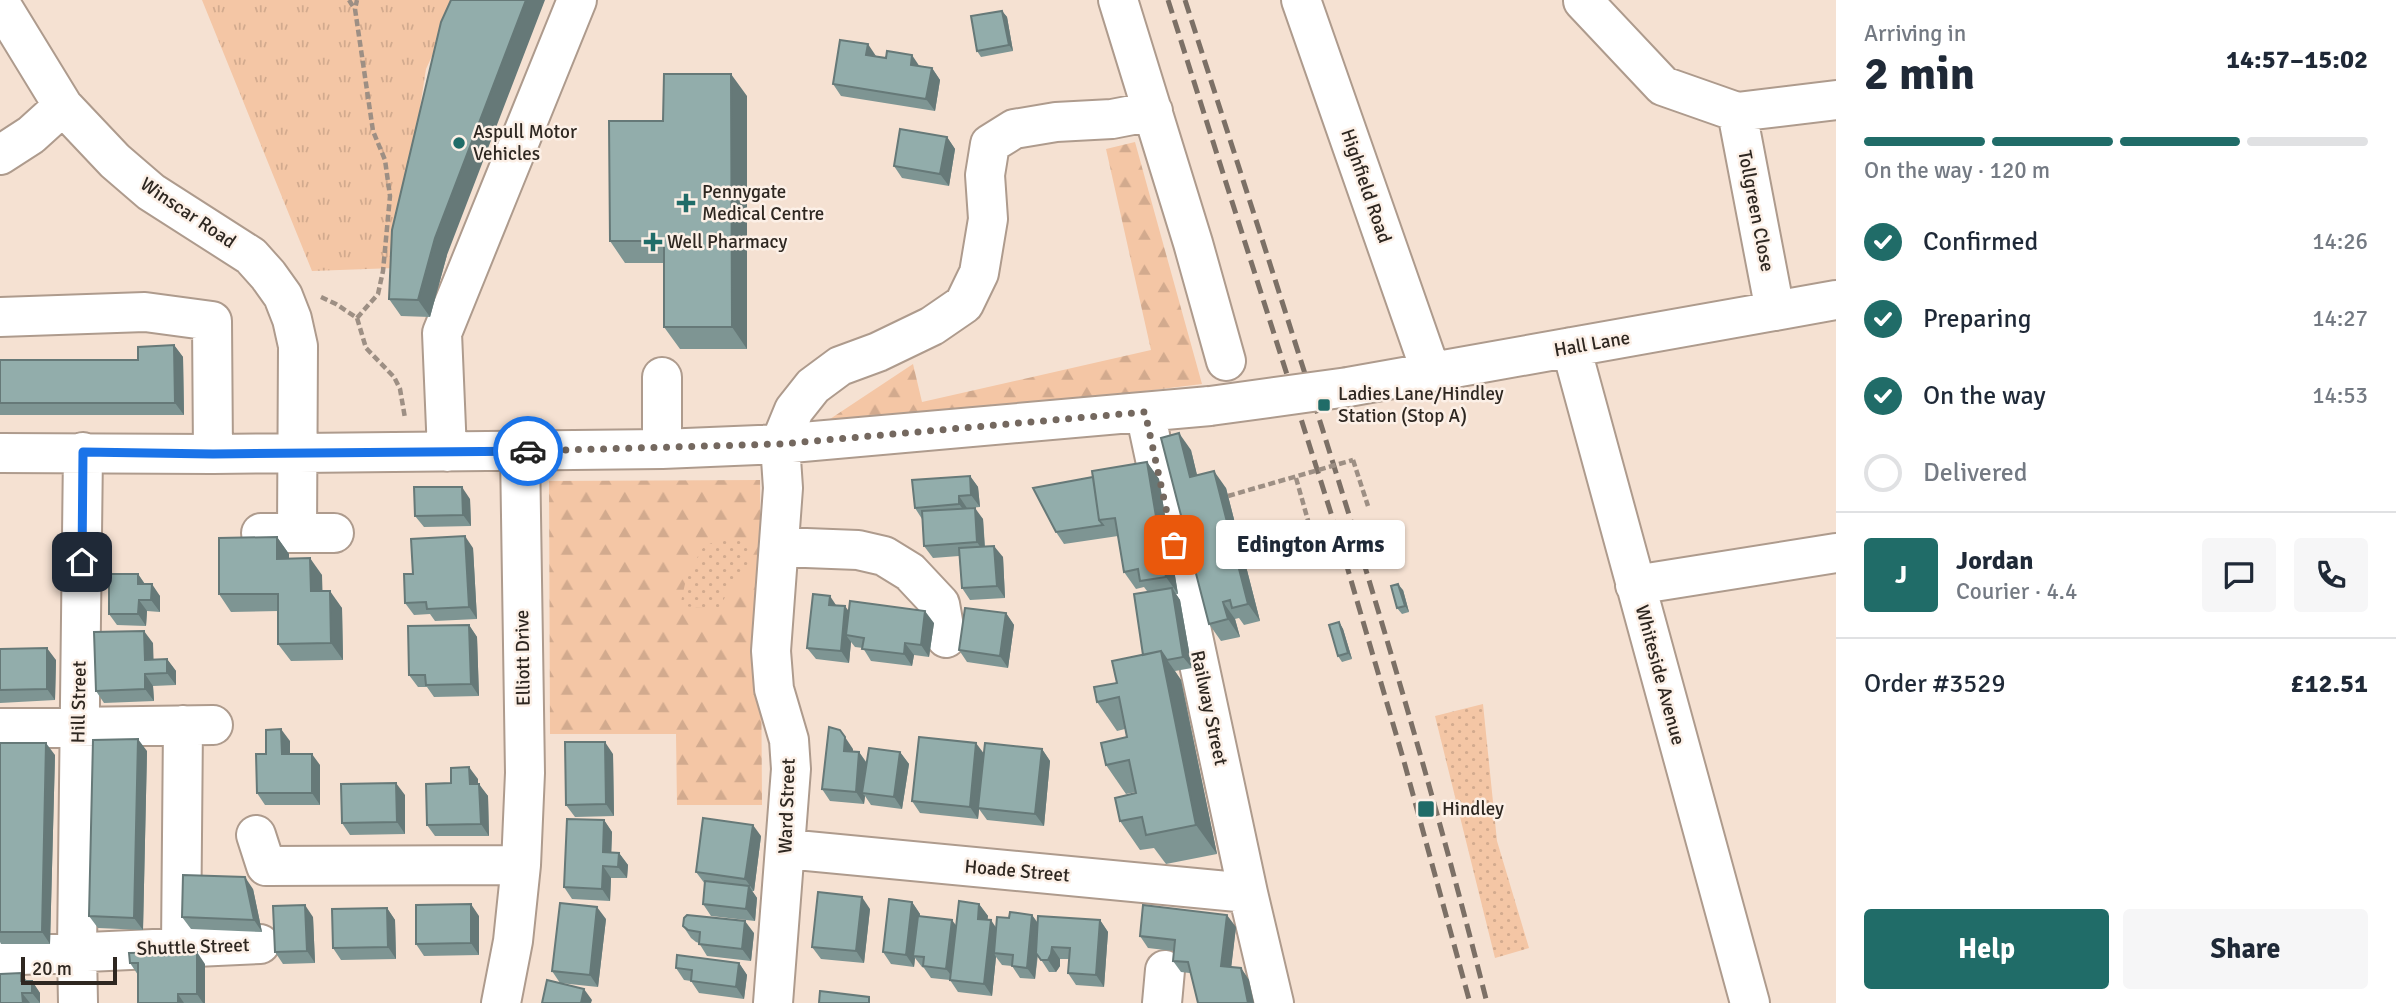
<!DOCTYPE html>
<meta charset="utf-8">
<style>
:root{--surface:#fff;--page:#f6f6f7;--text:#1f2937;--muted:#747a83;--line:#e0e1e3;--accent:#206c68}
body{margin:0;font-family:Signika,sans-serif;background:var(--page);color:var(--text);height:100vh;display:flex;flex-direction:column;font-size:26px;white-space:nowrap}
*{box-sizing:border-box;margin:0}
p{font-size:23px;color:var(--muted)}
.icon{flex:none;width:38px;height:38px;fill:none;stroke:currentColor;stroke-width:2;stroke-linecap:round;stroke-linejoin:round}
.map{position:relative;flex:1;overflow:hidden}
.details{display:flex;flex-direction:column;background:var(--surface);width:560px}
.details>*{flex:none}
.scale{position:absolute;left:21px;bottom:18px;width:96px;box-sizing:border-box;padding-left:7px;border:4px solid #2e2721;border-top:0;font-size:19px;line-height:24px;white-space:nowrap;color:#2e2721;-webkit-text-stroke:5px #fcf0e7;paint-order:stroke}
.pin{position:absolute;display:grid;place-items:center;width:60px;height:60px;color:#fff;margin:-30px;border-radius:14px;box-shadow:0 4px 10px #0006}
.courier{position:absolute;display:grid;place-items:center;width:70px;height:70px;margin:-35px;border:5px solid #1a73e8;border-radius:50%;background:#fff;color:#222;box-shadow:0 2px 9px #0007}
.bubble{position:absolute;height:49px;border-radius:7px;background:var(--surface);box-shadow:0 2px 5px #0004;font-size:23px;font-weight:800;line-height:49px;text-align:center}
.overview em{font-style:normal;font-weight:800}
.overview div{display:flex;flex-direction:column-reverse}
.overview{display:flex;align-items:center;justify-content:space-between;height:119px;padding:0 28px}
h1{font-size:46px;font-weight:800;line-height:52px}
.bar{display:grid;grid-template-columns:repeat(4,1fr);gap:10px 7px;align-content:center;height:84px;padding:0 28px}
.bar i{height:9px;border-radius:5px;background:var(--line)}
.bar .on{background:var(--accent)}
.bar p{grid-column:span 4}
.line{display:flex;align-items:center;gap:18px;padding:0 28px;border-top:2px solid var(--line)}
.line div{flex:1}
.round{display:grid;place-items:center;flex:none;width:74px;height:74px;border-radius:7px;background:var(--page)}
ol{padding:0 28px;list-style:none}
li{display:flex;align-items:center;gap:21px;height:77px}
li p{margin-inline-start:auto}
li .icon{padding:7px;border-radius:50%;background:var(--accent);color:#fff;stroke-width:4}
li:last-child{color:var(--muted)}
li i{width:38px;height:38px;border:4px solid var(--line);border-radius:50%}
.primary-button{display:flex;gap:14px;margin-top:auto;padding:14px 28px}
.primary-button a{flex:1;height:80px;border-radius:7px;background:var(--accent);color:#fff;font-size:28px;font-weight:800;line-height:80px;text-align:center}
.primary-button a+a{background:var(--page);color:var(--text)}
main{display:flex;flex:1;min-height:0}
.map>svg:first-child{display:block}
.grass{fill:url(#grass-tufts)}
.forest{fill:url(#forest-firs)}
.park{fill:url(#park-dots)}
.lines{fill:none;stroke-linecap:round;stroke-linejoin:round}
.minor-casing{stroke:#ae9b8d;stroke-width:42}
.path{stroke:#9d8f84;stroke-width:4.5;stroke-dasharray:7 3.5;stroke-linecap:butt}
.minor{stroke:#fff;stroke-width:38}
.rail{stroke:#7c7066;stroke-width:5;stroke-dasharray:14 7;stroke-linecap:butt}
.minor-bridge-casing{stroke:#ae9b8d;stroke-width:42;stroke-linecap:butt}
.path-bridge{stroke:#9d8f84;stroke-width:4.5;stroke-dasharray:7 3.5;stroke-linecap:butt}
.minor-bridge{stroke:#fff;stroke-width:38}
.wall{fill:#7e9593}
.shaded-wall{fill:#667978}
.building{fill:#92adab;stroke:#667978;stroke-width:2}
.done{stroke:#74685f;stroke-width:7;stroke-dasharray:0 12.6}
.route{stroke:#1a73e8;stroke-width:9}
.poi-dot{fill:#206c68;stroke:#fcf0e7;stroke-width:2.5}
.labels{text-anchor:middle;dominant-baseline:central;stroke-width:5;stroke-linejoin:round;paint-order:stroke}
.poi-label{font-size:19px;fill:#2e2721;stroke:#fcf0e7;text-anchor:start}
.street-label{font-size:19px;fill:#2e2721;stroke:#fcf0e7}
</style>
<main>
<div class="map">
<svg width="1836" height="1003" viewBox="0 0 1836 1003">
<defs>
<pattern id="grass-tufts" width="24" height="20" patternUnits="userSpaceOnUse" patternTransform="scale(1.75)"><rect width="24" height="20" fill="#f4c6a5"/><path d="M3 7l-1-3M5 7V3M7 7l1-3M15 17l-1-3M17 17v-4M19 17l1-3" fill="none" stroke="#d2aa8e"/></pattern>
<pattern id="forest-firs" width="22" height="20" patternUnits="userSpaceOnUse" patternTransform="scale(1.75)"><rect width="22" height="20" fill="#f4c6a5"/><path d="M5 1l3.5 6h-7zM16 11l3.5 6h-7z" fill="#d2aa8e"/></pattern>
<pattern id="park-dots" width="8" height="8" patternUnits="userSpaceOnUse" patternTransform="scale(1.75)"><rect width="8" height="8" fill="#f4c6a5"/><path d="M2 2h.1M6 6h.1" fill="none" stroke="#d2aa8e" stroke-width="1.8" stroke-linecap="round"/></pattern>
</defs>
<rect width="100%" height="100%" fill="#f5e1d2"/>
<path class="grass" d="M202,0H458L426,69L395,268L312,271Z"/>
<path class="forest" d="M1135,142L1202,384L834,429L830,419L913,364L922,402L1151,350L1106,149Z
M760,480L762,805H677L676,734H550L549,481Z"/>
<path class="park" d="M725,538H747L750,573L731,582L720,609L680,606L687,575L704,546Z
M1483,704L1497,841L1529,948L1495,958L1435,716Z"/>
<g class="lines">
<defs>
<path id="minor" d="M1118,0L1193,243L1226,361
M1301,0L1431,372
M1583,1L1663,86L1737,112
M0,3L63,106L115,161L151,192L251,256L268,275L283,296L292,319L298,346L297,533
M0,155L31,135L63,106
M1775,311L1737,112L1836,100
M0,317L145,312L212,321L213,454
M1571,347L1750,1003
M662,377V449
M1348,387L1836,300
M1145,412L1248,893L1274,1003
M447,452L442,333L577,0
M0,453L213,454L662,449L780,444L1210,406
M261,533H334
M780,547L858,550L884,556L910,572L940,604L946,638
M1635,585L1836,553
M0,728L213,725
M256,835L266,866L521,865
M786,849L1248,893
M181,947L183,725
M0,956L260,944
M78,1003L77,951L83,452
M501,1003L513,941L521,865L525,773L520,451
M773,1003L791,769L789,740L774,689L771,651L783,488L780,444L794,410L813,386L840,366L878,352L932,326L964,304L979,273L988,219L985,175L990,144L1014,129L1056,122L1112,119L1153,111
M1162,1003L1165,970"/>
</defs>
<use href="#minor" class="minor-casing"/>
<path class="path" d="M349,0L354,8
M321,297L336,304L357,318L366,348L394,377L400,389L405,418
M357,318L378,294L383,271L390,196L385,160L373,131L355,9L357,0
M1353,460L1368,506
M1296,478L1309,524"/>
<use href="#minor" class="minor"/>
<path class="rail" d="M1168,0L1336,529L1403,758L1470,1003
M1185,0C1292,333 1402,664 1487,1003"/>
<defs>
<path id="minor-bridge" d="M1210,406L1348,387"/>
</defs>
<use href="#minor-bridge" class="minor-bridge-casing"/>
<path class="path-bridge" d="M1228,496L1353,460"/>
<use href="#minor-bridge" class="minor-bridge"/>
</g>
<path class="wall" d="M1002,11L1007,17L1013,51L981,57L977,51Z
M876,57L932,68L940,80L935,111L841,96L833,84Z
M747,96V349H680L664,327V263H625L610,241L663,121Z
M947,137L955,149L949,186L902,178L894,166Z
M447,255L430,317L401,316L389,299Z
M174,345L183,357L184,415H0V360H138Z
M1191,450L1197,476L1226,488L1260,621L1244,625L1239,618L1235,619L1240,637L1221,641L1209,624Z
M1147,462L1159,479L1178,594H1176L1180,600L1192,668L1175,671L1181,680L1217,854L1166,864L1154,848L1140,850L1120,821L1136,792L1126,794L1106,765L1127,737L1125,729L1117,731L1097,702L1117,683L1143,655L1147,591L1144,587L1136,589L1124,572L1118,536L1064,544L1056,532L1093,477Z
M970,476L978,487L980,507L969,508L983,519L985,546L1003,557L1005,598L970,600L962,588L959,556L933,558L924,546L922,519L915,508Z
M470,499L471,526L424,527L415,516Z
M277,537L289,554V558L322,575V591L342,608L343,660L291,661L278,644V611L231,612L219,594Z
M473,548L477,619L435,621L430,614L414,615L405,603L413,574Z
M138,574L145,584L160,596V612L147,611L146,626L117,625L109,614Z
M1403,590L1409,612L1402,614L1397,608Z
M836,605L849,611L934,623L929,657L914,655L912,666L871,661L863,648L855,647L851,642L849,663L816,659L807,648Z
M1006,613L1014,625L1008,668L967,662L959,650Z
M1339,622L1343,629L1352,659L1342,662L1338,656Z
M469,625L477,637L479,696L434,697L427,687H418L409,675Z
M153,643V659H167L176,671V685L153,686L154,701L104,703L96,691Z
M0,649L56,660L55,700L0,703Z
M290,741V754L320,765V805H265L257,793L266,754Z
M0,743L55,755L50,944H1L0,942Z
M853,749V752H859L867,763L900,752L909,764L902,809L871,805L865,796L864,804L830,801L822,789Z
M1042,749L1050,761L1044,826L987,820L979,809L978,819L920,813L912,801L984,754Z
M147,751L143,930L98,928L89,916Z
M613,754L614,816L575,817L566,805Z
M478,779V784L488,796L489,836H435L427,825L451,783Z
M405,795V834L350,835L342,823Z
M604,820L612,832L611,852L619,853L628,865L627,878H611L610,901L572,899L564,887Z
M761,836L754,891H752L757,898L755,921L711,916L703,904L705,884L696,872Z
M253,889L262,932L191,929L182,917Z
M912,902L920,914V916L956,925L979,904L988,916L987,920L996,928L1009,918L1032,915L1038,923L1100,920L1108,932L1104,987L1076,985L1068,973L1069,959H1060V966L1056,972H1049L1038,955L1035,979L1020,978L1012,966L1002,965L996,957L992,996L958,992L950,980L931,978L924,968L922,967L915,958L914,967L891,964L883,952Z
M387,908L395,920L396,959L341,960L333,948Z
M870,909L864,963L821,959L812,947Z
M479,916V955L424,956L416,944Z
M313,917L315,963L283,964L275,952Z
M606,919L598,987L560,983L552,971Z
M683,926L754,933L751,961L707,956L699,943L696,942L691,938Z
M1236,927L1231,967L1241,968L1249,980L1181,972L1173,961L1174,951L1148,948L1140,936Z
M130,963L205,964V1003H138V975Z
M739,963L747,975L744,999L699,993L691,981L684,980L676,968Z
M21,973L27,981H32L40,993V1003H0Z"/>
<path class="shaded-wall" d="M526,0H545L447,255L430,317L418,300L435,238Z
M1002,11L1007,17L1013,51L1009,45Z
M868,44L876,56L866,55Z
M912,55L920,67L911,65Z
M932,68L940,80L935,111L926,99Z
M731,74L747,96V349L732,327Z
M947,137L955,149L949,186L940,174Z
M174,345L183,357L184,415L175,403Z
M1179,433L1191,450L1202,495L1190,477Z
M1147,462L1159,479L1178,594L1166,577Z
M1214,471L1226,488L1260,621L1248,604Z
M970,476L978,487L980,507L971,495Z
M462,487L470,499L471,526L463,515Z
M959,496L967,508L968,516L959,504Z
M975,508L983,519L985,554L977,542Z
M465,536L473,548L477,619L469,607Z
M277,537L289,554V576L277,559Z
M994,546L1003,557L1005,598L997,586Z
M310,558L322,575L323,608L311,591Z
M138,574L146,586L138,584Z
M152,584L160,596V612L151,600Z
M1398,584L1403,590L1409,612L1405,606Z
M1172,588L1180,600L1192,668L1183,657Z
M330,591L342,608L343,660L331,643Z
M830,596L838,608L829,605Z
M139,600L147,611L146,626L138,614Z
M1223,602L1235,619L1240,637L1228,619Z
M845,606L854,618L846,635L851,642L849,663L841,651Z
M925,611L934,623L929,657L921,645Z
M1006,613L1014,625L1008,668L1000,656Z
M1339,622L1343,629L1352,659L1348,653Z
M469,625L477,637L479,696L471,684Z
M144,631L153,643L154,672L145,660Z
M905,643L914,655L912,666L904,654Z
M47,648L56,660L55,700L47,689Z
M1161,651L1181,680L1217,854L1196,825Z
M167,659L176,671V685L167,673Z
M145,674L153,686L154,701L145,689Z
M281,729L290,741V765L282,754Z
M845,737L853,749L852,763L844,751Z
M138,739L147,751L143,930L134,918Z
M605,742L613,754L614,816L606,804Z
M46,743L55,755L50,944L42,932Z
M976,743L985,755L978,819L970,807Z
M1042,749L1050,761L1044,826L1035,814Z
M859,752L867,764L862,793L865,796L864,804L856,792Z
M900,752L909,764L902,809L894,797Z
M312,754L320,765V805L312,793Z
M469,767L478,779V796L470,784Z
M396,783L405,795V834L397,822Z
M479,784L488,796L489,836L481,824Z
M604,820L612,832L611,864L603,852Z
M753,825L761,836L754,891L745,879Z
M619,853L628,865L627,878L618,867Z
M603,866L611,878L610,901L602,889Z
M245,877L253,889L262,932L254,920Z
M749,886L757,898L755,921L746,909Z
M862,897L870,909L864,963L856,951Z
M912,902L920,914L915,956H913L915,958L914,967L906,955Z
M471,904L479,916V955L471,943Z
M979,904L988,916L986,931L978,919Z
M305,905L313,917L315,963L307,951Z
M597,907L606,919L598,987L590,975Z
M387,908L395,920L396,959L388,947Z
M1032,915L1040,927L1035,979L1027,968Z
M1227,915L1236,927L1230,978L1221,966Z
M952,920L961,932L955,980L946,969Z
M991,920L999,932L994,953L996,957L992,996L984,984Z
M1100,920L1108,932L1104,987L1096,975Z
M745,921L754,933L751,961L742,949Z
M1052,947L1060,959V966L1056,972L1048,960Z
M197,952L205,964V1003H203L197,994Z
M739,963L747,975L744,999L736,987Z
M1241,968L1249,980L1254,1003H1248Z
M32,981L40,993V1003L32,993Z
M584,989L592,1000L591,1003H581Z
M22,993L30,1003H23Z
M178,994L184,1003H178Z"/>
<path class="building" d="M451,0H526L435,238L418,300L389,299L392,230L441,22Z
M1002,11L1009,45L977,51L971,16Z
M840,40L868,44L866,55L886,58L887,51L912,55L911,65L932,68L926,99L833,84Z
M664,74H731L732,327H664V241H610L609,121H663Z
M900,129L947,137L940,174L894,166Z
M174,345L175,403H0V360H138V347Z
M1179,433L1190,477L1214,471L1248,604L1232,608L1230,600L1223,602L1228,619L1209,624L1161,438Z
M1147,462L1166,577L1140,581L1138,569L1124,572L1115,518L1099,520L1092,471Z
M970,476L971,495L959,496V504L915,508L912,480Z
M1093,477L1099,520L1103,525L1056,532L1033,488Z
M414,487H462L463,515L415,516Z
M975,508L977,542L924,546L922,511Z
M465,536L469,607L427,609L426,602L405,603L404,574H413L411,539Z
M277,537V559L310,558L311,591H330L331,643L278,644V594H219V538Z
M994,546L997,586L962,588L959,548Z
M109,574H138V584H152L151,600H139L138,614H109Z
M1398,584L1405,606L1397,608L1391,586Z
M1172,588L1183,657L1167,660L1161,651L1143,655L1134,594Z
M813,594L830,596L829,605L845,606L841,651L807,648Z
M850,601L925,611L921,645L905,643L904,654L862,649L864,638L846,635Z
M965,608L1006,613L1000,656L959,650Z
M1339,622L1348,653L1338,656L1329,625Z
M469,625L471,684L426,685L425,675H409L408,626Z
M144,631L145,660L167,659V673L145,674V689L96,691L94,632Z
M47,648V689L0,690V649Z
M1161,651L1196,825L1146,835L1142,817L1120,821L1115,798L1136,793L1129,760L1106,765L1101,743L1127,737L1119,697L1097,702L1094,687L1117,683L1112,661Z
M829,727L840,730L845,737L844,751L859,752L856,792L822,789Z
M281,729L282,754H312V793H257L256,754H266V730Z
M919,737L976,743L970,807L912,801Z
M138,739L134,918L89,916L93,740Z
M565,742H605L606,804L566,805Z
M0,743H46L42,932H0Z
M985,743L1042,749L1035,814L978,808Z
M869,748L900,752L894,797L862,793Z
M469,767L470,784H479L481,824L427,825L426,784L451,783V768Z
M396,783L397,822L342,823L341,784Z
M703,818L753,825L745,879L696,872Z
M567,819L604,820L603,852L619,853L618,867L603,866L602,889L564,887Z
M183,875L245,877L254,920L182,917Z
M705,881L749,886L746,909L703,904Z
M818,892L862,897L856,951L812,947Z
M889,899L912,902L906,955L883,952Z
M959,901L979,904L978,919L991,920L984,984L950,980Z
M560,903L597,907L590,975L552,971Z
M471,904V943L416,944V905Z
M305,905L307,951L275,952L273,906Z
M1143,905L1227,915L1221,966L1241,968L1248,1003H1198L1188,962L1173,961L1175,940L1140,936Z
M387,908L388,947L333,948L332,909Z
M1010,912L1032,915L1027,968L1012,966L1013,955L994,953L997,917L1009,918Z
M687,915L745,921L742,949L699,944L700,932L688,930L683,926L684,918Z
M918,916L952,920L946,969L923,966L924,957L913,956Z
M1038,916L1100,920L1096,975L1068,973L1070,948L1052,947L1051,954L1048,960H1041L1036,953Z
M197,952V994H178V1003H138V963H130L129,953Z
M677,955L739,963L736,987L691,981L692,970L676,968Z
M21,973V981H32V993H22L23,1003H0V974Z
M547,980L584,989L581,1003H542Z
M820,991L869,997V1003H819Z"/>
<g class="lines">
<path class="done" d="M528,451L780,444L1145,412L1174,545"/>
<path class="route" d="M82,562L83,452L213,454L528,451"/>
</g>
<g class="poi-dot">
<circle cx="459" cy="143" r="7"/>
<path d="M682.5 192.5h7v7h7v7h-7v7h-7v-7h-7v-7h7z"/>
<path d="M649.5 231.5h7v7h7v7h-7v7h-7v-7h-7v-7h7z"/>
<rect x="1317" y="398" width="14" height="14" rx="3.5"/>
<rect x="1417" y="800" width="18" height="18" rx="3.5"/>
</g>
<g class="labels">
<g class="poi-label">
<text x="473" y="132">Aspull Motor<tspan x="473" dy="22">Vehicles</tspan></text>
<text x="702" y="192">Pennygate<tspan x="702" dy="22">Medical Centre</tspan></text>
<text x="667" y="242">Well Pharmacy</text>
<text x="1338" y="394">Ladies Lane/Hindley<tspan x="1338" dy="22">Station (Stop A)</tspan></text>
<text x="1442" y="809">Hindley</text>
</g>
<g class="street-label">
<text transform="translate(1366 186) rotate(71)">Highfield Road</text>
<text transform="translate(1756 211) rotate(79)">Tollgreen Close</text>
<text transform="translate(188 213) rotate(34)">Winscar Road</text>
<text transform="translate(1592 344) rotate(-10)">Hall Lane</text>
<text transform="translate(523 658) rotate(-91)">Elliott Drive</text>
<text transform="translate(1660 675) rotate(75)">Whiteside Avenue</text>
<text transform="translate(79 702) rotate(-89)">Hill Street</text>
<text transform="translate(1209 708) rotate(78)">Railway Street</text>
<text transform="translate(787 806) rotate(-88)">Ward Street</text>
<text transform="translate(1017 871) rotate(5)">Hoade Street</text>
<text transform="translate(193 947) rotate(-2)">Shuttle Street</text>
</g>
</g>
</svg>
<div class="scale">20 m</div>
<div class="pin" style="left:1174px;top:545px;background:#ea580c"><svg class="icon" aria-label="bag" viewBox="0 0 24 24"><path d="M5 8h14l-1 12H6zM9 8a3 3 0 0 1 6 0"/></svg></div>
<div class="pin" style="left:82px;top:562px;background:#1f2937"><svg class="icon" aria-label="home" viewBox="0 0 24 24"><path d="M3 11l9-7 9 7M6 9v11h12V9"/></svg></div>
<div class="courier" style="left:528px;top:451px"><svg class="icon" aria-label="car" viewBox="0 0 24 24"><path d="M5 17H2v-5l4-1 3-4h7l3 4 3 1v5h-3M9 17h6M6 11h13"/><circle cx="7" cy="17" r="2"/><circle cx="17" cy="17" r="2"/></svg></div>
<div class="bubble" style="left:1216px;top:520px;width:189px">Edington Arms</div>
</div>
<section class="details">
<div class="overview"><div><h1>2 min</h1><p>Arriving in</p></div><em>14:57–15:02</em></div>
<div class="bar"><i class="on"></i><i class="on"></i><i class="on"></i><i></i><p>On the way · 120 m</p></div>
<ol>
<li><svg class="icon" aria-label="check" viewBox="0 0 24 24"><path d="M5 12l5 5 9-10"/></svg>Confirmed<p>14:26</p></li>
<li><svg class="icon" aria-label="check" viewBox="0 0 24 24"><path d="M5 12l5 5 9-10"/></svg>Preparing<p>14:27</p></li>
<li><svg class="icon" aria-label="check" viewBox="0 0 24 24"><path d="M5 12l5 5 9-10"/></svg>On the way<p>14:53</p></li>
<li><i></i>Delivered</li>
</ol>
<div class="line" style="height:126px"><b class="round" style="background:var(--accent);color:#fff">J</b><div><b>Jordan</b><p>Courier · 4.4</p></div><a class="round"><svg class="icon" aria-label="chat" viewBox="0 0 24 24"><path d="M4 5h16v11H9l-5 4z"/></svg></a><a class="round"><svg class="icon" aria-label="phone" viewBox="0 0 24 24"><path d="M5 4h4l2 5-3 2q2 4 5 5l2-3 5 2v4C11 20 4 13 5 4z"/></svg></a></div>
<div class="line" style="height:91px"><div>Order #3529</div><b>£12.51</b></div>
<div class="primary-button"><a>Help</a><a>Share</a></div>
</section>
</main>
